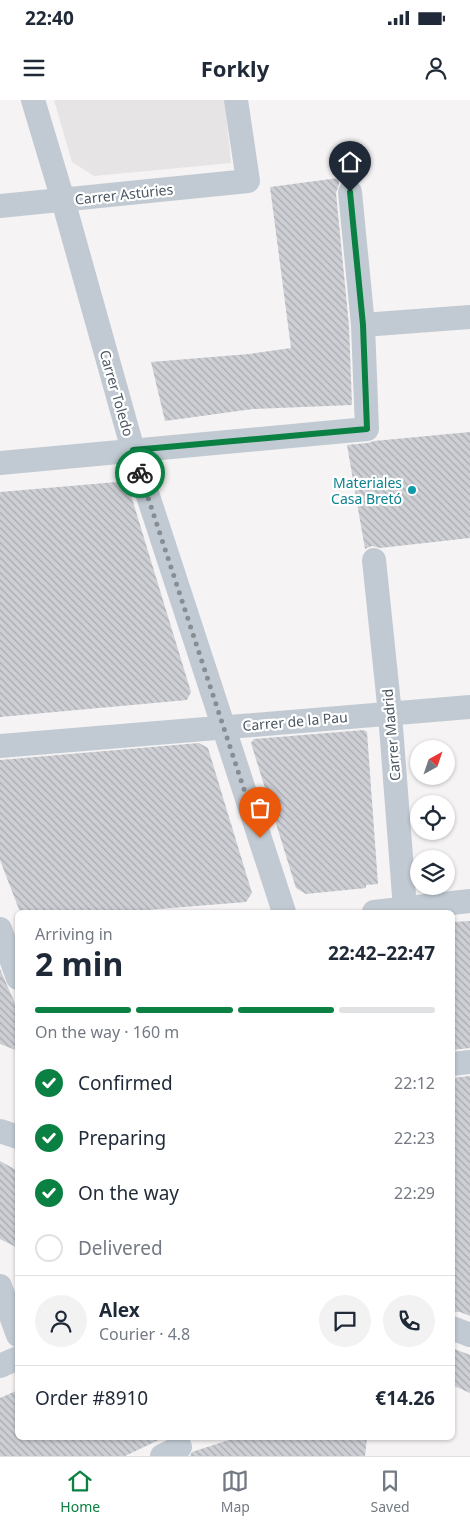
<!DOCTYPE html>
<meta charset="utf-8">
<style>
:root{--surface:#fff;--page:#f2f2f3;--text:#1f2937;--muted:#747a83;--line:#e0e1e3;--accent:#0b8043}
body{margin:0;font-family:"Noto Sans",sans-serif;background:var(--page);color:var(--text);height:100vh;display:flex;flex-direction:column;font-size:19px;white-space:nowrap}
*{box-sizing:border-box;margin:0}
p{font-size:16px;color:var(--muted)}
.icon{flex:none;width:28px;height:28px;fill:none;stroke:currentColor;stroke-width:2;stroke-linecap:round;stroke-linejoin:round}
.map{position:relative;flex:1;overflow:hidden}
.drawer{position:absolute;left:15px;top:810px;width:440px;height:530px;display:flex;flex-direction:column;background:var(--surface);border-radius:8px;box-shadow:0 1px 4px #0004}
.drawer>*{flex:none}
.needle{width:32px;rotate:40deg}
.controls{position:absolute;left:410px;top:640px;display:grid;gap:10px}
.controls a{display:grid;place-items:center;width:45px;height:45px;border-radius:50%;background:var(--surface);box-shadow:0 1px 4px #0004;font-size:25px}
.pin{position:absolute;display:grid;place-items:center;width:42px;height:42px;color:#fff;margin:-51px -21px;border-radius:50% 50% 50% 0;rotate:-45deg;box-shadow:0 0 5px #0007}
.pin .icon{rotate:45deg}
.courier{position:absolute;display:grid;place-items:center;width:50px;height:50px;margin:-25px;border:4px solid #0b8043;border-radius:50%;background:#fff;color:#222;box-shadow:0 1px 6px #0007}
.headline em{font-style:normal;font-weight:700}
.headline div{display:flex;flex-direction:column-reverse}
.headline{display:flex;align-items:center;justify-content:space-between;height:85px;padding:0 20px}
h1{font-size:32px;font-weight:700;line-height:38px}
.bar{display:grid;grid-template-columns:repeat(4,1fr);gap:8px 5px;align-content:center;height:60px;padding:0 20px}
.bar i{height:6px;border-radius:4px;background:var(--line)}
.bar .current{background:var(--accent)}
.bar p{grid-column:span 4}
.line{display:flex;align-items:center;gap:12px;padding:0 20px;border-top:1px solid var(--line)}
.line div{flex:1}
.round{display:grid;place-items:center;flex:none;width:52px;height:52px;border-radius:26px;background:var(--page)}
ol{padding:0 20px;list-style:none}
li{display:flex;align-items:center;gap:15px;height:55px}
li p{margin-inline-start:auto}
li .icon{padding:5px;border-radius:50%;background:var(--accent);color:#fff;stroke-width:4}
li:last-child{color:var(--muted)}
li i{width:28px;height:28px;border:2px solid var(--line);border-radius:50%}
.status{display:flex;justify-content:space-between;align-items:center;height:35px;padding:0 25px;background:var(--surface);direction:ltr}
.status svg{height:14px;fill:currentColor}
header{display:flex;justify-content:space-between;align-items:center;height:65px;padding:0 20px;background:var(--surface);font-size:22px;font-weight:700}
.tabs{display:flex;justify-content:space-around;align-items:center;height:70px;border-top:1px solid var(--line);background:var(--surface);font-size:14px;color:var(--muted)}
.tabs a{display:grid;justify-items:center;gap:2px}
.tabs .current{color:var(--accent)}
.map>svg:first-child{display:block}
.education{fill:#e6e4e5}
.building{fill:url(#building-back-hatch)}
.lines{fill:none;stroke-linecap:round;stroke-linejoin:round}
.minor{stroke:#c1cad2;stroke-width:24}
.done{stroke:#868d94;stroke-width:5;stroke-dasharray:0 9}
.route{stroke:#0b8043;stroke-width:6}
.culture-dot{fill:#0f9aa8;stroke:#fff;stroke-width:2}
.labels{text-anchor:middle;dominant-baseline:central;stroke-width:4.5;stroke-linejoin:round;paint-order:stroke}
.street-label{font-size:14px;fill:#4a5661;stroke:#fff}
.culture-label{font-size:14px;fill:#0d838f;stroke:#fff;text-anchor:end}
</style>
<div class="status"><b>22:40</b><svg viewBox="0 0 49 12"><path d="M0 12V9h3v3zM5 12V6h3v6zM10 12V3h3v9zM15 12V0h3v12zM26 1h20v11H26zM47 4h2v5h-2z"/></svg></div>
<header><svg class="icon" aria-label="menu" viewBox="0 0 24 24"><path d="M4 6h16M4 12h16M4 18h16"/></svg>Forkly<svg class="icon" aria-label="person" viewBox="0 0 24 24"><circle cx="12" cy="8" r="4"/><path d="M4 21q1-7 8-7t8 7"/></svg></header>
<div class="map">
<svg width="470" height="1356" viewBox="0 0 470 1356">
<defs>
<pattern id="building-back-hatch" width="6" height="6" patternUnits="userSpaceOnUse" patternTransform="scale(1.25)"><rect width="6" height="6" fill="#cdcfd5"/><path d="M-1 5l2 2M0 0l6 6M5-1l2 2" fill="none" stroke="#a8abb0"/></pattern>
</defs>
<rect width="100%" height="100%" fill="#f5f3f3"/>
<path class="education" d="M54,0H225L231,63L94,76L72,62Z"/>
<path class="building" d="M339,78V84L336,93L349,226L352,305L253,309L165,321L151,262L249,254L291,248L270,87Z
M470,332V438L380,448L372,446L365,449L347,345L368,343L374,341Z
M117,382L130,392L191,592L187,600L0,617V392Z
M364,630L367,632L378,784L366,785V788L306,794L296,788L251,643L254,639Z
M199,643L208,648L252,793L246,802L122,812H20L0,760V660Z
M470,821V948L452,950V822Z
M0,869L18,910V951L0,944Z
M470,976V1216L460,1212H452V978Z
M0,1061L18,1071V1148L0,1139Z
M452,1248L470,1255V1293L452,1285Z
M18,1290V1338H163L125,1356H0V1298Z
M235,1338H367L365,1356H190L192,1352Z"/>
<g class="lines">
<path class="minor" d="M33,0L63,100L133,350L284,812
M0,106L248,81L236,0
M363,225L470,217
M0,363L367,329L363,225L350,92
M374,460L390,614L405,809
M0,646L470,607
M374,812L470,801
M0,829L18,878
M452,964L470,962
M0,1031L18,1037
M0,1186L18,1235
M452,1228L470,1235
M0,1266L18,1258
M162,1356L180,1347"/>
</g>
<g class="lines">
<path class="done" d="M140,373L260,738"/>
<path class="route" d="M140,373L133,350L367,329L363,225L350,92"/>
</g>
<circle class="culture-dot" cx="412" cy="390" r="5"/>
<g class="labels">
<g class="street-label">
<text transform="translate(124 94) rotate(-6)">Carrer Astúries</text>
<text transform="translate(117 293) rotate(74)">Carrer Toledo</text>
<text transform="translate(295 621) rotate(-5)">Carrer de la Pau</text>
<text transform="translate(391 635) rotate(-95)">Carrer Madrid</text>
</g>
<g class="culture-label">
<text x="402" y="382">Materiales<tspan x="402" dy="16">Casa Bretó</tspan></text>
</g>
</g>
</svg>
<div class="controls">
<a><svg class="needle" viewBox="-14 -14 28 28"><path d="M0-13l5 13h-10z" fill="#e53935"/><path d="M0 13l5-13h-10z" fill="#747a83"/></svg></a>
<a><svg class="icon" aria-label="locate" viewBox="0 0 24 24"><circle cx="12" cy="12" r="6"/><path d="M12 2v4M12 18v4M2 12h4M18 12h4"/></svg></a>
<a><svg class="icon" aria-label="layers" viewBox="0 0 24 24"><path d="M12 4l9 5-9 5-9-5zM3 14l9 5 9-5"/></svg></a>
</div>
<div class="pin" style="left:260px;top:738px;background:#ea580c"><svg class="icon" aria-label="bag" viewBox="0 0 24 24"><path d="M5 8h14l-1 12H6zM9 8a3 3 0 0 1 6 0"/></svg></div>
<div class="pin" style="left:350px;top:92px;background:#1f2937"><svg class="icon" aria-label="home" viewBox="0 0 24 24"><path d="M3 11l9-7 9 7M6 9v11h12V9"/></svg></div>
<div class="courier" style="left:140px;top:373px"><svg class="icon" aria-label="bike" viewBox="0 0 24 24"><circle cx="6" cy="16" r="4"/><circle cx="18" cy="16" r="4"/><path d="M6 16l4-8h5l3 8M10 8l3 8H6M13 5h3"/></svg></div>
<section class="drawer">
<div class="headline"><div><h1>2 min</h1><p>Arriving in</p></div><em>22:42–22:47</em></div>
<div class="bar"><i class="current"></i><i class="current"></i><i class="current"></i><i></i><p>On the way · 160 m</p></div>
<ol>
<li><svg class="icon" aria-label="check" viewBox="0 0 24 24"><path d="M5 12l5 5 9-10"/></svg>Confirmed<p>22:12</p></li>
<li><svg class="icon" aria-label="check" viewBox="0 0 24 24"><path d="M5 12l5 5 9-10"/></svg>Preparing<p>22:23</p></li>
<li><svg class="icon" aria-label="check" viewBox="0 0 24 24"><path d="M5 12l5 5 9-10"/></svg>On the way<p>22:29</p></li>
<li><i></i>Delivered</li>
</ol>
<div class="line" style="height:90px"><a class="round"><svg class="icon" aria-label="person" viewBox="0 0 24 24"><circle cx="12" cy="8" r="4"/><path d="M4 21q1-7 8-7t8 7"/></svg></a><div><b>Alex</b><p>Courier · 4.8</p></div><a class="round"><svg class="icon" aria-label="chat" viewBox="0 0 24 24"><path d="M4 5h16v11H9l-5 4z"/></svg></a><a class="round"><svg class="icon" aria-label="phone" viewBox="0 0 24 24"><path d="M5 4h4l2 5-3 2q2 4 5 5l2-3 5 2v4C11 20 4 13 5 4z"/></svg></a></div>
<div class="line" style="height:65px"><div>Order #8910</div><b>€14.26</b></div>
</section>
</div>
<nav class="tabs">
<a class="current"><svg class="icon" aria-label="home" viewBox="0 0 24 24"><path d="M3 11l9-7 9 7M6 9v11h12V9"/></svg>Home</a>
<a><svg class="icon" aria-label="map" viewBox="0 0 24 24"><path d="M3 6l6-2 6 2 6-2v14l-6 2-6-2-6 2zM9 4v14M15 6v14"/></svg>Map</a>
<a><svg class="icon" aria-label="saved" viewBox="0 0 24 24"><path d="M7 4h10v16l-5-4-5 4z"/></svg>Saved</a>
</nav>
